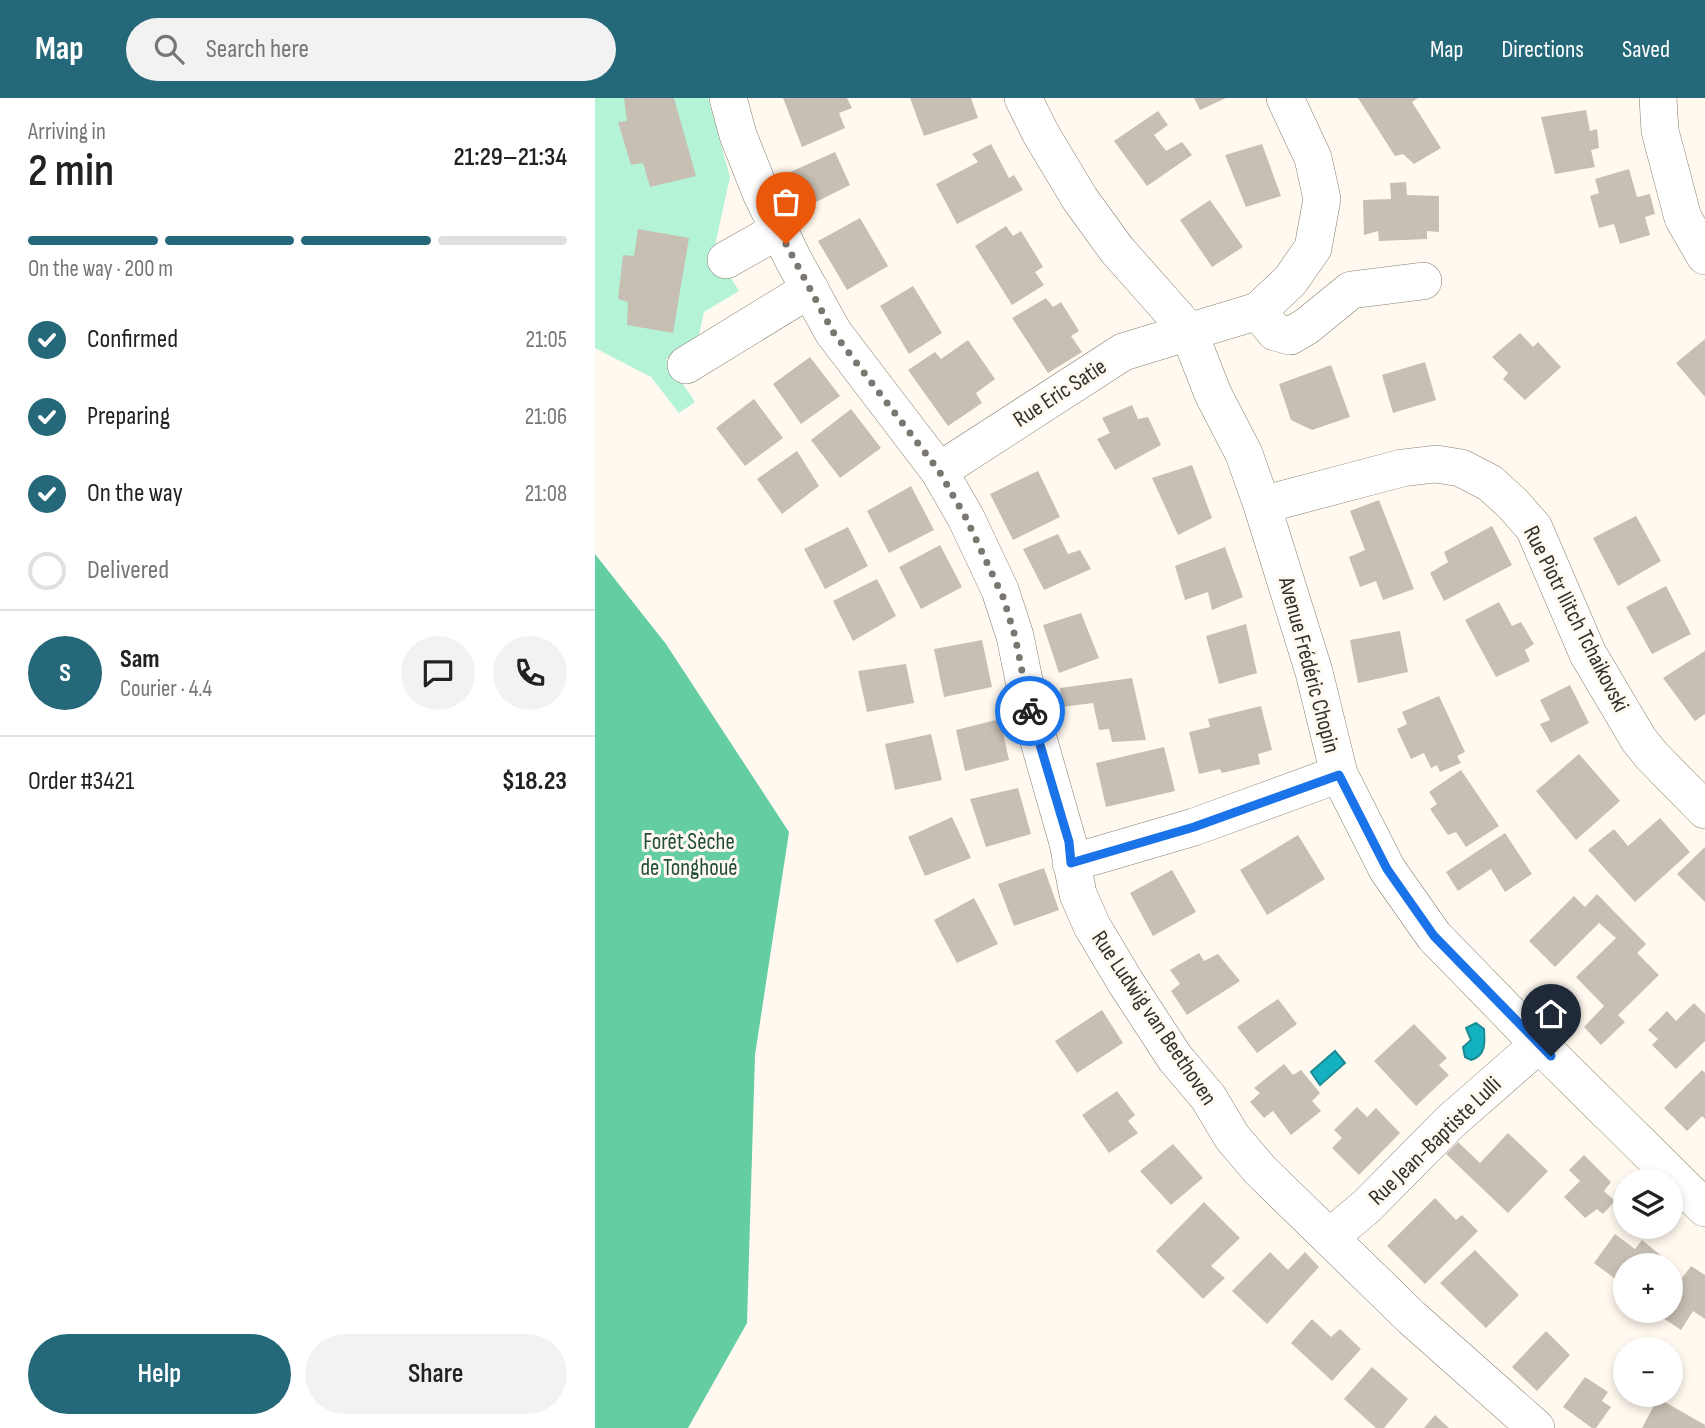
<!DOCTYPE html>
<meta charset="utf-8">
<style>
:root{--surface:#fff;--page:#f2f2f2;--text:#222;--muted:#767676;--line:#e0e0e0;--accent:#246879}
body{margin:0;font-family:"Sofia Sans Condensed",sans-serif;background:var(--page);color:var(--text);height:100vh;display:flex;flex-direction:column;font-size:26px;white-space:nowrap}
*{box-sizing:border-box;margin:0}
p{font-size:23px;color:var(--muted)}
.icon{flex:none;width:38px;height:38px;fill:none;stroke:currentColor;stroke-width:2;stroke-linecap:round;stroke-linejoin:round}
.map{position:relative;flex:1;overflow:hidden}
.panel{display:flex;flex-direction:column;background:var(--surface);width:595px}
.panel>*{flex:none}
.tools{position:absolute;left:1018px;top:1071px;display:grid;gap:14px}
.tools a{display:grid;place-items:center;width:70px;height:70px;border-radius:50%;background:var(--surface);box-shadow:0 4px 10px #0003;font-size:35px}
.pin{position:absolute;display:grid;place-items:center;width:60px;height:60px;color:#fff;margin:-72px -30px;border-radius:50% 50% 50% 0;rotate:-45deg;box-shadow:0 0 7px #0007}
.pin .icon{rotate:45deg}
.courier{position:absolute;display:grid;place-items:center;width:70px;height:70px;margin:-35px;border:5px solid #1a73e8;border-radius:50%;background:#fff;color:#222;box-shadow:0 2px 9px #0007}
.summary em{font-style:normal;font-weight:600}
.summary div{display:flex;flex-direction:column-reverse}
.summary{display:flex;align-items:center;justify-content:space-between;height:119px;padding:0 28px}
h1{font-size:46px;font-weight:600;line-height:52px}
.bar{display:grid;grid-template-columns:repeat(4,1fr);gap:10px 7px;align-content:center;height:84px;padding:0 28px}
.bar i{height:9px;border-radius:5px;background:var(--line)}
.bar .active{background:var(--accent)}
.bar p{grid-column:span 4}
.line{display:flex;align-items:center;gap:18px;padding:0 28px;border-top:2px solid var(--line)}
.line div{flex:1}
.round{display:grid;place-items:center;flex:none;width:74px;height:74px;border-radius:37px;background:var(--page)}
ol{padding:0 28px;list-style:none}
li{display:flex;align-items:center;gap:21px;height:77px}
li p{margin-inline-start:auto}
li .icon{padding:7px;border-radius:50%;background:var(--accent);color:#fff;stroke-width:4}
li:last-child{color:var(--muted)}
li i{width:38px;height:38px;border:4px solid var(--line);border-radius:50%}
.primary-button{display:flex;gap:14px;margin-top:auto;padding:14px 28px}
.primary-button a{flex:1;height:80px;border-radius:42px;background:var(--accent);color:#fff;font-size:28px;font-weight:600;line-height:80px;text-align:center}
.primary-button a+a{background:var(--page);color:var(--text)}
header{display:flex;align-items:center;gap:42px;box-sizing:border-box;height:98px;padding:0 35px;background:var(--accent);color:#fff}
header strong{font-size:33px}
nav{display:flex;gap:38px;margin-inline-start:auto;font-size:24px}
.search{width:490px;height:63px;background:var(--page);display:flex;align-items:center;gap:18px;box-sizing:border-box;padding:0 24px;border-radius:38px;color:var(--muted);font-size:26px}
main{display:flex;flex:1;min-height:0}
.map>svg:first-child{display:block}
.green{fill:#b4f3d5}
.forest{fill:#65cda2}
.water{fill:#14b2c1;stroke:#1d8b94;stroke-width:2}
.building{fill:#c7bfb3}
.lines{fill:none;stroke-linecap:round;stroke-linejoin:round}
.minor-casing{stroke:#857f73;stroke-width:38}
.minor{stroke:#fff;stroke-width:37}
.done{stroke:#7a7770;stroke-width:7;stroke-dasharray:0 12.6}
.route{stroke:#1a73e8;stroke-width:9}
.labels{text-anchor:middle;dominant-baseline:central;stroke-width:6;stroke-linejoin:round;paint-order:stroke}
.street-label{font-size:23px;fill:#33312c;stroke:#fff9ef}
.park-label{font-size:23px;fill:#204c3a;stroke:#fff9ef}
</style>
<header>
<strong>Map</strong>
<div class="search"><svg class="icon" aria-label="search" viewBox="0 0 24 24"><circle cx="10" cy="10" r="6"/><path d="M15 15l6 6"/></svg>Search here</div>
<nav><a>Map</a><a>Directions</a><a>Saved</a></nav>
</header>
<main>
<section class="panel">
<div class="summary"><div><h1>2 min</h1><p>Arriving in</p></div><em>21:29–21:34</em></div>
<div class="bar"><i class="active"></i><i class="active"></i><i class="active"></i><i></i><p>On the way · 200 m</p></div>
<ol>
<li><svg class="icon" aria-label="check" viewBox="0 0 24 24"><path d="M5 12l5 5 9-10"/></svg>Confirmed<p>21:05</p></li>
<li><svg class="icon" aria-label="check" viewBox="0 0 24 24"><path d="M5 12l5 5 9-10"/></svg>Preparing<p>21:06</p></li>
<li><svg class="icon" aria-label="check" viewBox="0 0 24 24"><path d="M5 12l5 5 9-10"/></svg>On the way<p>21:08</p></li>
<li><i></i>Delivered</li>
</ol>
<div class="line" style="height:126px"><b class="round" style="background:var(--accent);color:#fff">S</b><div><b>Sam</b><p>Courier · 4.4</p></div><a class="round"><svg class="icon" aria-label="chat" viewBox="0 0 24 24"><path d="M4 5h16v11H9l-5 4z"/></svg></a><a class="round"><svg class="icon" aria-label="phone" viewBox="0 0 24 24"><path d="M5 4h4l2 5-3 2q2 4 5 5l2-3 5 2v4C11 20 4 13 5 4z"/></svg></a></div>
<div class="line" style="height:91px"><div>Order #3421</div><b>$18.23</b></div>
<div class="primary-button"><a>Help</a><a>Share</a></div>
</section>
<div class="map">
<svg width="1110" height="1330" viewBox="0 0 1110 1330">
<rect width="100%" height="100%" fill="#fff9ef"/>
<path class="green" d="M0,0H113L135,79L119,152L144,193L109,214L103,242L71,261L100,304L84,315L56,279L0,250Z"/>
<path class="forest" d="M0,456L71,546L194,734L160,957L152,1225L93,1330H0Z"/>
<path class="water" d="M881,925L889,931C890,944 891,958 876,962L870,959L868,949L876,942L871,930Z
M740,953L750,965L725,987L716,974Z"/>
<path class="building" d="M29,0H79L101,78L55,89L48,65L36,67L23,24L32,23Z
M188,0H252L257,10L244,15L250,30L207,49Z
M315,0H376L383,20L329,38Z
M599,0H631L605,12Z
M763,0H823L817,4L846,50L819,66L808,56L800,58Z
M991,12L995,33L1002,31L1004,50L996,52L1000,69L960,76L946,19Z
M563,13L573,27L559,37L571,53L587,44L597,57L552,88L519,43Z
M396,46L414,80L419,77L428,92L362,126L341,86L383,64L377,56Z
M667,46L686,98L651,109L630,57Z
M240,54L255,87L209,110L191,76Z
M1034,71L1042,99L1055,96L1060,116L1050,119L1055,137L1025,146L1019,126L1004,130L995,98L1004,95L1000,81Z
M811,84L812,97L844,98V134L832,133V141L784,143L783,133L769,137L768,102L796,101L795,85Z
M615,102L648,149L617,169L585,122Z
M265,120L293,168L252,192L223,143Z
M411,128L418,138L426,133L448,169L440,174L449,187L417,207L380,148Z
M43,131L94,140L78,235L32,227L33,204L23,201L28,157L39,158Z
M318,188L347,235L314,256L285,208Z
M451,200L458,209L466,204L484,233L476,238L487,254L453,275L417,220Z
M925,235L938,249L943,244L966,269L930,302L908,281L913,275L897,259Z
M1110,241V299L1081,265Z
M373,242L400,281L381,295L387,305L353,328L313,272L340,254L346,261Z
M215,259L245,298L206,326L178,286Z
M830,264L841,302L798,315L787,277Z
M736,267L755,319L717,332L696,322L684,286Z
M159,301L188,340L150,368L121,330Z
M537,307L543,321L553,319L566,347L520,372L502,341L515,335L507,320Z
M256,311L286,350L245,380L216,342Z
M202,353L224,388L187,416L162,381Z
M597,367L617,420L583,437L557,380Z
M443,373L465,419L418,442L395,396Z
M316,388L339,432L294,455L272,413Z
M784,402L819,491L788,502L781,483L765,489L754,459L770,452L755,413Z
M1041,418L1066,463L1023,488L998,440Z
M897,428L917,467L849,503L835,475L853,464L849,454Z
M253,429L273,468L230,491L209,451Z
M463,436L473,456L485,452L496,471L449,492L428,451Z
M345,447L367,489L326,511L304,469Z
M630,449L648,499L617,512L613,494L590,502L580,468Z
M282,481L301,518L258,543L238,503Z
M1071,488L1096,536L1057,556L1031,509Z
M904,504L917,528L926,524L939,546L930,552L935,563L901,579L870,522Z
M486,515L504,560L464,575L448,527Z
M651,526L662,575L624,586L611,538Z
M805,533L813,574L763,585L755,542Z
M387,542L397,589L349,599L339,551Z
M1110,553V616L1100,623L1068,580Z
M311,566L319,605L272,614L263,573Z
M537,580L551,642L517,644L514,631L504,632L498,605L467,609L465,590Z
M975,587L994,625L956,645L945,626L955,622L945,602Z
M844,598L870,654L862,658L866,665L845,674L842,667L836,670L829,655L816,661L802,631L812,626L807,614Z
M666,608L677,652L663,656L665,666L627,675L625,671L604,676L594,634L615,629L613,621Z
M405,621L414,662L370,673L361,632Z
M336,636L347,682L300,692L290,646Z
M569,649L580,693L511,709L501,665Z
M984,656L1025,703L981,742L941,693Z
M866,672L904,728L871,749L861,734L853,737L835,711L842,706L834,694Z
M423,690L436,736L391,749L375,701Z
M357,719L376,760L330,778L313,739Z
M1065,720L1095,754L1040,804L993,752L1019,731L1033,748Z
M910,735L937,776L910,794L896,771L863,793L851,774Z
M703,737L730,781L672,817L645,772Z
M1110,749V804L1082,776Z
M449,770L464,812L419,828L403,786Z
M577,772L601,814L558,838L535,795Z
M1002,796L1051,846L1042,855L1064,877L1023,917L1030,924L1006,947L989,929L1009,908L981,879L1021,840L1004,825L960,869L934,843L979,798L990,809Z
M379,800L403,846L362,865L339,822Z
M604,855L609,863L623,856L645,883L592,917L576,893L585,886L575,872Z
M683,901L702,926L662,955L642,929Z
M1099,905L1110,916V943L1081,971L1057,947L1063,941L1053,932L1072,913L1081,923Z
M507,912L528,945L482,975L460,943Z
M819,926L852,960L844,967L854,977L821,1008L779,963Z
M689,966L698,977L706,972L725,995L717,1003L726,1013L696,1037L678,1013L669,1020L655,1004L665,995L659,990Z
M1107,972L1110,975V1021L1107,1018L1092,1033L1069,1010Z
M522,993L540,1017L533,1023L543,1035L514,1055L487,1017Z
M762,1009L772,1019L781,1010L805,1035L764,1077L737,1050L747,1040L739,1032Z
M913,1035L953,1073L913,1115L851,1056L863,1044L885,1065Z
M578,1046L608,1080L576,1107L545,1073Z
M989,1057L1016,1084L1009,1093L1020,1103L1008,1116L1002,1111L990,1120L969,1099L985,1083L974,1072Z
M840,1100L861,1122L867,1117L883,1133L830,1186L792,1148Z
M609,1104L645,1140L616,1168L630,1180L608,1201L561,1153Z
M1020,1136L1040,1151L1047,1142L1074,1164L1072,1167H1031V1189L999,1165Z
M880,1152L924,1197L891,1230L845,1185Z
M675,1154L693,1172L710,1154L724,1169L672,1226L637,1193Z
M1096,1168L1110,1177V1221L1098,1213L1086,1232L1062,1216L1064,1213H1076V1195Z
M717,1221L736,1239L745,1231L766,1251L737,1283L696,1245Z
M951,1233L975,1257L942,1293L917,1269Z
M777,1269L813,1301L789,1330H781L749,1301Z
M990,1279L1013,1294L1007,1303L1016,1309L1001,1330H997L968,1309Z
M1063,1300L1110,1327V1330H1047Z
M840,1317L854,1330H829Z"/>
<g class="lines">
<defs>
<path id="minor" d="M133,0L143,37L166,95L198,161L238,234L344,373L371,420L405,492L420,538L435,612L473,745L483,796L497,828L531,885L580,960L613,999L637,1039L665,1072L817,1220L941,1330
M428,0L446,36L485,101L522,152L593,232L618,296L649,356L667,407L719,574L744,676L792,771L839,838L944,946L1110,1110
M1063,0L1065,33L1088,120L1110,158
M131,162L184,132
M663,213L680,234L695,238L712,228L756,192L828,183
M91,267L215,191
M344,373L528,254L663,213L695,183L718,150L727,101L718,60L690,0
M667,407L807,370L841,366L866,370L895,385L918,406L939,430L993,556L1044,642L1057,658L1110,712
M476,765L599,729L744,676
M735,1139L772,1108L855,1024L944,946"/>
</defs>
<use href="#minor" class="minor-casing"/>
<use href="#minor" class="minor"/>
</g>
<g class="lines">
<path class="done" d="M191,146L238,234L344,373L371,420L408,499L420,538L435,613"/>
<path class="route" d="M435,613L474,744L476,765L599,729L744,677L792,771L839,838L956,958"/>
</g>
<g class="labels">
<g class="street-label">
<text transform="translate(465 295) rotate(-33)">Rue Eric Satie</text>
<text transform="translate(981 521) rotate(63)">Rue Piotr Ilitch Tchaikovski</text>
<text transform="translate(714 567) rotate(75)">Avenue Frédéric Chopin</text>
<text transform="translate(559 920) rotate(56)">Rue Ludwig van Beethoven</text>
<text transform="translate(840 1043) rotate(-44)">Rue Jean-Baptiste Lulli</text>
</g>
<g class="park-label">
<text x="94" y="744">Forêt Sèche<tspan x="94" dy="26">de Tonghoué</tspan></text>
</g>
</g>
</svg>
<div class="tools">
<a><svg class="icon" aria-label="layers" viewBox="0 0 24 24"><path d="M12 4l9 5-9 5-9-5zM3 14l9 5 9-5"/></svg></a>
<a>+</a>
<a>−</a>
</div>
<div class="pin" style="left:191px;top:146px;background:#ea580c"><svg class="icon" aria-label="bag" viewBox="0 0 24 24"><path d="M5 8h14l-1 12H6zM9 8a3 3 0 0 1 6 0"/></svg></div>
<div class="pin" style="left:956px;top:958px;background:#1f2937"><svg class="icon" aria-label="home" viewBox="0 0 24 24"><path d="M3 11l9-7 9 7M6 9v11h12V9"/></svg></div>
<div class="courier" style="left:435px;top:613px"><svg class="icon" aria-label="bike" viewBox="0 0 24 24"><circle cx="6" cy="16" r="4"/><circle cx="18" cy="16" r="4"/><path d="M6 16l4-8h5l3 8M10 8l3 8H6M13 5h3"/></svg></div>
</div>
</main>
